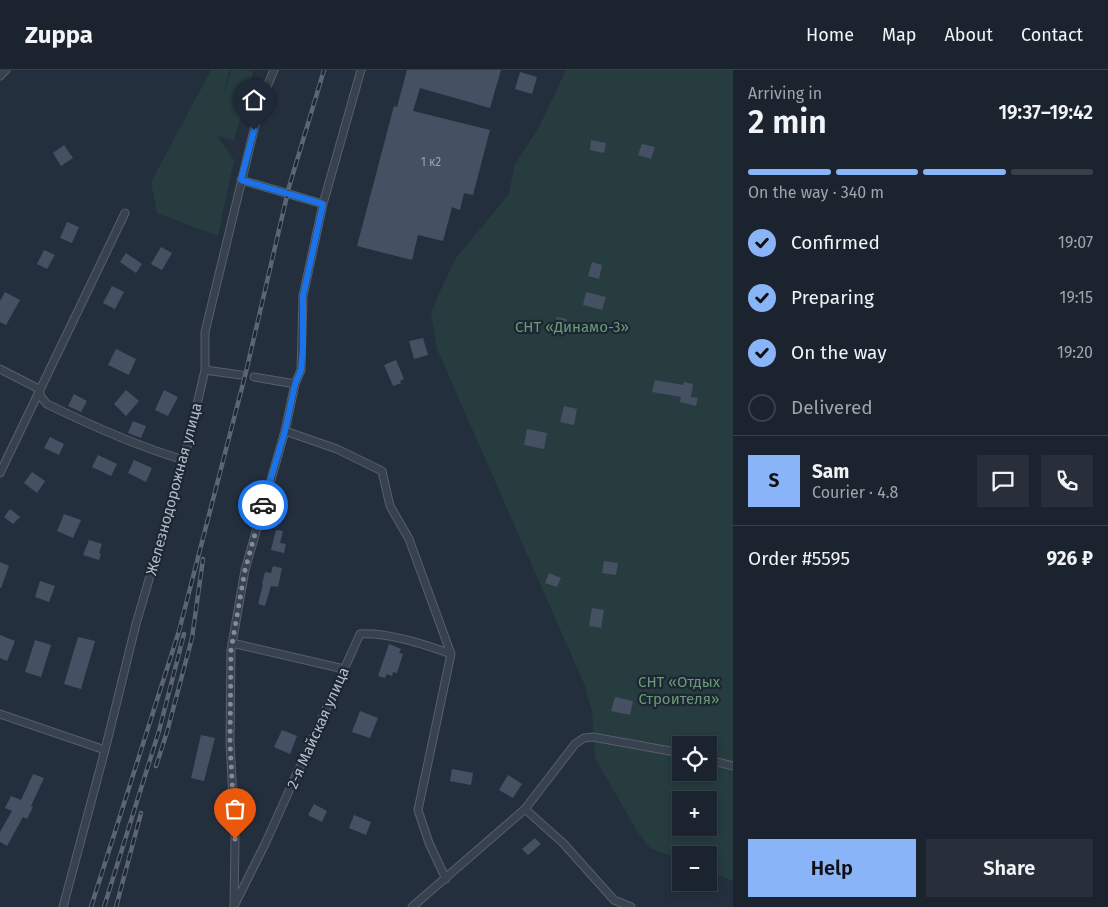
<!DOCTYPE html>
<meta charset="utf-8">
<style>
:root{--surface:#1b232e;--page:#282f3a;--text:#f1f3f6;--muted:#a0a4aa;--line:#39404a;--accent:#8ab4f8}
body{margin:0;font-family:"Fira Sans",sans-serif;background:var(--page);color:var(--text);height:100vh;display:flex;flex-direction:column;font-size:19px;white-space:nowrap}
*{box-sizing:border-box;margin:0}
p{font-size:16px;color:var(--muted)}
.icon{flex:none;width:28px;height:28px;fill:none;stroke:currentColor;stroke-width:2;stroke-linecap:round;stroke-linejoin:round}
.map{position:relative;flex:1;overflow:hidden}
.drawer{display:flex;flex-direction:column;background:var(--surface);width:375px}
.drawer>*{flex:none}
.buttons{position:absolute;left:672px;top:666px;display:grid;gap:10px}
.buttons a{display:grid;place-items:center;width:45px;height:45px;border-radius:0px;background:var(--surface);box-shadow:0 2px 8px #0003,0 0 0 1px var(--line);font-size:25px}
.pin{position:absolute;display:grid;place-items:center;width:42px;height:42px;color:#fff;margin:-51px -21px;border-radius:50% 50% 50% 0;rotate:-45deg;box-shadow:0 0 5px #0007}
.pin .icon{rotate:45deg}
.courier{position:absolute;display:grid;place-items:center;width:50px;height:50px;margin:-25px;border:4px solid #1a73e8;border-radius:50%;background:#fff;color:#222;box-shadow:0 1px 6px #0007}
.headline em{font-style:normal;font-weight:600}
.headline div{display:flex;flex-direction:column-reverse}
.headline{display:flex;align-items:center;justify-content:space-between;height:85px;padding:0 15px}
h1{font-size:32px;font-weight:600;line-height:38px}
.bar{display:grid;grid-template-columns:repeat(4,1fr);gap:8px 5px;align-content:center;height:60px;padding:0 15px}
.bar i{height:6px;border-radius:4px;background:var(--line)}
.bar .current{background:var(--accent)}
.bar p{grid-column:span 4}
.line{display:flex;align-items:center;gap:12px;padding:0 15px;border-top:1px solid var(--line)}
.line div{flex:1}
.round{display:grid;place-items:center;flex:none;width:52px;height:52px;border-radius:0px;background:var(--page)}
ol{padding:0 15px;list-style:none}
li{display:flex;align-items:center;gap:15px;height:55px}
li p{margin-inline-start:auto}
li .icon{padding:5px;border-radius:50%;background:var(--accent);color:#111;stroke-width:4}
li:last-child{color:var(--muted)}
li i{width:28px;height:28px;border:2px solid var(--line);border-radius:50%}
.button{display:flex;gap:10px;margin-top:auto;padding:10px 15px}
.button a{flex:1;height:58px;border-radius:0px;background:var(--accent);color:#111;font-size:20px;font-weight:600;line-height:58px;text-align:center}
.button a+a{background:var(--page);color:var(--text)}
header{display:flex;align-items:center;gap:30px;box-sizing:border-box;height:70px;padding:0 25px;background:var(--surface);border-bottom:1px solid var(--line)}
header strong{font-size:24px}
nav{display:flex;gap:28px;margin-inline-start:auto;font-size:18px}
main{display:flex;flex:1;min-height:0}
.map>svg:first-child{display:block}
.green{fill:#263c3f;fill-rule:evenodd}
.building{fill:#455162}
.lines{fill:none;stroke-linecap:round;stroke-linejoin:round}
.street-casing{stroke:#565f6c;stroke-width:9}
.street{stroke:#38414e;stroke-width:7}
.rail-casing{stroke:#5a6575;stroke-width:4.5}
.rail{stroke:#1d2633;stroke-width:2.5;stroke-dasharray:8;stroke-linecap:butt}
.done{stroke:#828b98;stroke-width:5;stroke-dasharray:0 9}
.route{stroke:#1a73e8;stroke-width:6}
.labels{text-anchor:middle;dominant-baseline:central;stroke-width:4.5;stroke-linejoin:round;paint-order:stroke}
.number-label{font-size:12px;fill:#98a1af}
.park-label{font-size:15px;fill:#6b9a76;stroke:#1d2633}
.street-label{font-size:15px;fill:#b4bcc9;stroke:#1d2633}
</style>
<header>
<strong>Zuppa</strong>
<nav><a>Home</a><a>Map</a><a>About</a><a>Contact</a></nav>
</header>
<main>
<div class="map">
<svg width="733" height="837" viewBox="0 0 733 837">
<rect width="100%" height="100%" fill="#242f3e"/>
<path class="green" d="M211,0H229L223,27L231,0H245L253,2L234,70L217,66L234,90L218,166L157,143L151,112Z
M566,0H733V811L709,801V785H681V790L650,778L637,761L595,688L592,641L585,616L437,279L431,243L441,219L456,188L509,124L514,96L540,55ZM681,675H709V702H681ZM681,730H709V758H681Z"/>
<path class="building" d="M407,0H501L490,38L420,18L413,41L490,60L473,125L464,123L460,140L452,137L443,171L418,165L412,190L357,176L394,36L397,37Z
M520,2L537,7L532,24L515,19Z
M591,70L606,73L604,83L590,80Z
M642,74L655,77L651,89L638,85Z
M64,75L73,88L61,96L53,83Z
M67,152L79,157L72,173L60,168Z
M161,177L172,183L162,200L151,194Z
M44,180L55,185L47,199L37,194Z
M126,183L142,194L136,203L120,192Z
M592,192L602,195L599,209L588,206Z
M112,216L124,222L115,239L103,233Z
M5,222L20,230L6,255L0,252V231Z
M586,222L606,227L602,240L583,235Z
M557,247L567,249L564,261L553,258Z
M423,268L428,285L414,289L409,271Z
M116,279L136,289L129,305L108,295Z
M396,290L404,309L400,311L401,313L393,316L384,295Z
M655,310L683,315L684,312L693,314L691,327L698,328L696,336L680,332L681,327L652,322Z
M126,320L139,331L126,346L114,334Z
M164,320L178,327L168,346L155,340Z
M74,324L87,331L81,342L68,336Z
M564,336L577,339L574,355L560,352Z
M133,351L146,356L141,368L128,363Z
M527,359L547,363L544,379L524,375Z
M50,367L64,374L59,385L44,378Z
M98,385L117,394L111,406L92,397Z
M134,390L152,398L146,412L128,403Z
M32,402L45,411L37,423L24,413Z
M10,439L20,447L13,454L4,447Z
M64,444L81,450L73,468L57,461Z
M276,460L283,461L280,473L286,474L284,483L271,480Z
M89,470L102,474L99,483L101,484L99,490L83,485Z
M604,491L618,493L616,505L602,503Z
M0,492L9,496L1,518H0Z
M273,496L282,498L278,517L271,516L265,536L258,534L263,514H262L265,502L271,503Z
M549,503L561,508L557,517L545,513Z
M40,511L55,516L49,532L35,527Z
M592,538L604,540L601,558L589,556Z
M0,565L15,571L7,591L0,588Z
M78,567L95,571L81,619L64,614Z
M35,570L51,575L41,607L25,602Z
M389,574L401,579L399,583L403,584L397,603L393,602L392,606L387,604L385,608L378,606Z
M615,627L633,631L630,645L611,641Z
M360,641L378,648L370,668L352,662Z
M282,660L297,666L290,684L274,677Z
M201,665L215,668L204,711L191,708Z
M452,699L473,703L471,715L450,711Z
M33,704L44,708L31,736L33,737L27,749L23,747L7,776L0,772V762L12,741L5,738L11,726L21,730Z
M508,705L522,714L513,728L499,720Z
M314,734L327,741L322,752L308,745Z
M354,745L371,752L366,765L349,758Z
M535,768L541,774L528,785L522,779Z"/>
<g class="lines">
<defs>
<path id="street" d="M0,6L6,0
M241,110L323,134
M0,299L39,319L41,327L47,334C92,356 136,376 184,390
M205,300L241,305
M254,307L295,314
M285,361L337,379L382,401L390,436L409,469L451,584L418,740L429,773L446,809
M0,403L125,143
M232,573L344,599
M0,644L105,680
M709,690L733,696
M525,739L563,773L614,830L631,837
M235,834L265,774L360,564C388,562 424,574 451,584
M63,837L105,680L136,554L184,390L205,300V262L261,31L274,0
M234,837L235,769L230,672L231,580L245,500L285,361L295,314L301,300L303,226L323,134L361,0
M412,837L525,739L575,674L584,668L593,667L681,683"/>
</defs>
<use href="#street" class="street-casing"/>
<use href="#street" class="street"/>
<defs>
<path id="rail" d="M156,696L167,662L192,568L203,489
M91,837L179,561L246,302L289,117L324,0
M104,837L159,661L184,564
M116,837L141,743"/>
</defs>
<use href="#rail" class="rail-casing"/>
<use href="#rail" class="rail"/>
</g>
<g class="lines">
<path class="done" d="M235,769L230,672L231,580L245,500L263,435"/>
<path class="route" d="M254,60L241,110L323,134L303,226V277L301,300L295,314L285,361L263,435"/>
</g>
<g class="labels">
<g class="number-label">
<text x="431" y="92">1 к2</text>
</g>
<g class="park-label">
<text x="572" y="257">СНТ «Динамо-3»</text>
<text x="679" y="612">СНТ «Отдых<tspan x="679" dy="17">Строителя»</tspan></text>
</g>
<g class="street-label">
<text transform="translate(174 419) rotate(-75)">Железнодорожная улица</text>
<text transform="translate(318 658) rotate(-66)">2-я Майская улица</text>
</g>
</g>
</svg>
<div class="buttons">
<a><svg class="icon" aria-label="locate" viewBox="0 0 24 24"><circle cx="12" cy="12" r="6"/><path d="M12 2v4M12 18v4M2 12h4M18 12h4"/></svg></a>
<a>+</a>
<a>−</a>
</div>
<div class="pin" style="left:235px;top:769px;background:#ea580c"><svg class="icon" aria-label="bag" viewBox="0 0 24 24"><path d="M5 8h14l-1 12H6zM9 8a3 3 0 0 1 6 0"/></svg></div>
<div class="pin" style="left:254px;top:60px;background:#1f2937"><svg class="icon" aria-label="home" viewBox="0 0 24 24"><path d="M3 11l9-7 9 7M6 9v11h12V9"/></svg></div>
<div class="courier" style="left:263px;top:435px"><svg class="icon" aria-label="car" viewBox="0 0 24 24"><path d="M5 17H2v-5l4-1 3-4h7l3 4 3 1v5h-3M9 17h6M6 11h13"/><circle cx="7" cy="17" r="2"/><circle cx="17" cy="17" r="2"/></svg></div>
</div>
<section class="drawer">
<div class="headline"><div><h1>2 min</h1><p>Arriving in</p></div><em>19:37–19:42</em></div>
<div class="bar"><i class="current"></i><i class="current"></i><i class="current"></i><i></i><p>On the way · 340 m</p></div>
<ol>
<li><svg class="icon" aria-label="check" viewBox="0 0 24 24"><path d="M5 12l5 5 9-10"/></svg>Confirmed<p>19:07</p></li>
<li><svg class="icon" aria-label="check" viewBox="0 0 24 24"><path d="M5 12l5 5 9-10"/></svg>Preparing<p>19:15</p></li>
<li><svg class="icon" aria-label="check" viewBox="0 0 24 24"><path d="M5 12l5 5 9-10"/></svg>On the way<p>19:20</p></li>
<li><i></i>Delivered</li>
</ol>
<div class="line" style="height:90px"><b class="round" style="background:var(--accent);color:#111">S</b><div><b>Sam</b><p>Courier · 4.8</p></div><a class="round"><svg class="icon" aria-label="chat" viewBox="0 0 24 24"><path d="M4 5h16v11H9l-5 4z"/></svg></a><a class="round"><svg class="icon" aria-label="phone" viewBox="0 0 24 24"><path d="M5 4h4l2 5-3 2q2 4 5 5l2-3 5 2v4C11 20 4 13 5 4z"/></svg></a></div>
<div class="line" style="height:65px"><div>Order #5595</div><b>926 ₽</b></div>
<div class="button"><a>Help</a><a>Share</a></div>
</section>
</main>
